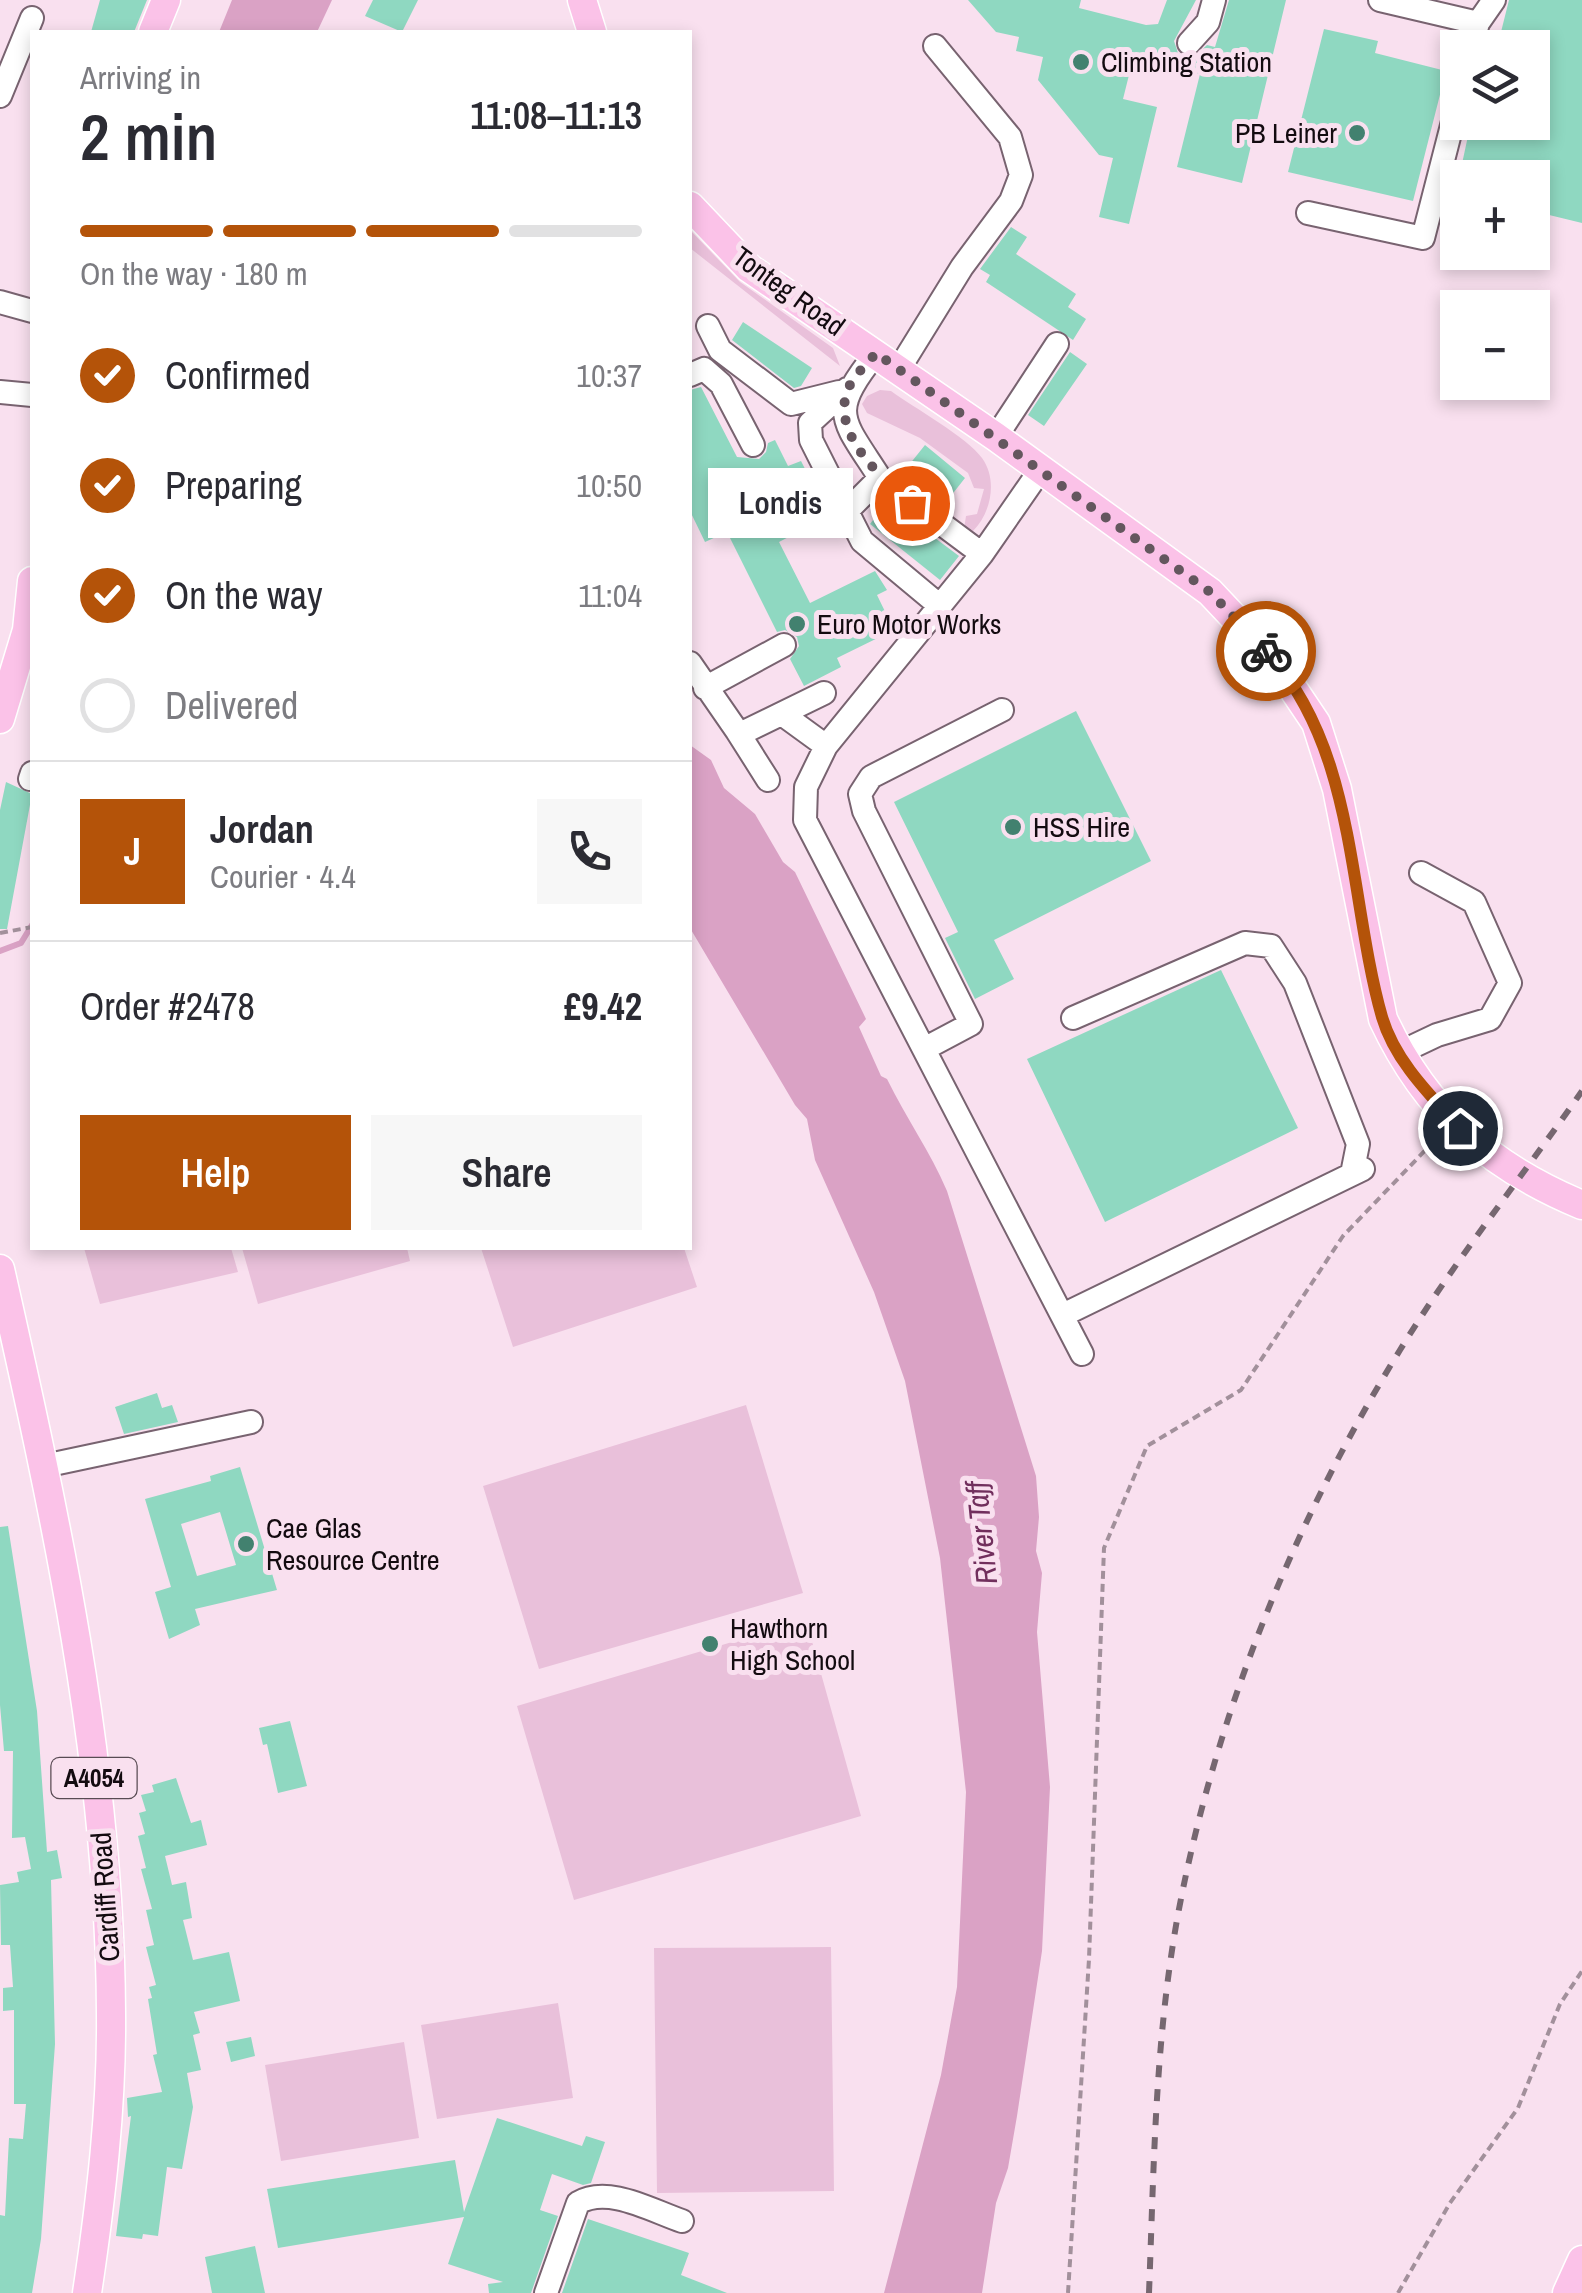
<!DOCTYPE html>
<meta charset="utf-8">
<style>
:root{--surface:#fff;--page:#f7f7f7;--text:#2b2b33;--muted:#7c7c81;--line:#e1e1e2;--accent:#b45309}
body{margin:0;font-family:"Archivo Narrow",sans-serif;background:var(--page);color:var(--text);height:100vh;display:flex;flex-direction:column;font-size:38px;white-space:nowrap}
*{box-sizing:border-box;margin:0}
p{font-size:32px;color:var(--muted)}
.icon{flex:none;width:55px;height:55px;fill:none;stroke:currentColor;stroke-width:2;stroke-linecap:round;stroke-linejoin:round}
.map{position:relative;flex:1;overflow:hidden}
.panel{position:absolute;left:30px;top:30px;width:662px;height:1220px;display:flex;flex-direction:column;background:var(--surface);border-radius:0px;box-shadow:0 5px 15px #0003}
.panel>*{flex:none}
.tools{position:absolute;left:1440px;top:30px;display:grid;gap:20px}
.tools a{display:grid;place-items:center;width:110px;height:110px;border-radius:0px;background:var(--surface);box-shadow:0 5px 15px #0003;font-size:50px}
.pin{position:absolute;display:grid;place-items:center;width:85px;height:85px;color:#fff;margin:-42px;border:5px solid #fff;border-radius:50%;box-shadow:0 2px 10px #0007}
.courier{position:absolute;display:grid;place-items:center;width:100px;height:100px;margin:-50px;border:8px solid #b45309;border-radius:50%;background:#fff;color:#222;box-shadow:0 2px 12px #0007}
.bubble{position:absolute;height:70px;border-radius:0px;background:var(--surface);box-shadow:0 5px 15px #0003;font-size:32px;font-weight:600;line-height:70px;text-align:center}
.overview em{font-style:normal;font-weight:600}
.overview div{display:flex;flex-direction:column-reverse}
.overview{display:flex;align-items:center;justify-content:space-between;height:170px;padding:0 50px}
h1{font-size:65px;font-weight:600;line-height:75px}
.bar{display:grid;grid-template-columns:repeat(4,1fr);gap:15px 10px;align-content:center;height:120px;padding:0 50px}
.bar i{height:12px;border-radius:8px;background:var(--line)}
.bar .active{background:var(--accent)}
.bar p{grid-column:span 4}
.line{display:flex;align-items:center;gap:25px;padding:0 50px;border-top:2px solid var(--line)}
.line div{flex:1}
.round{display:grid;place-items:center;flex:none;width:105px;height:105px;border-radius:0px;background:var(--page)}
ol{padding:0 50px;list-style:none}
li{display:flex;align-items:center;gap:30px;height:110px}
li p{margin-inline-start:auto}
li .icon{padding:10px;border-radius:50%;background:var(--accent);color:#fff;stroke-width:4}
li:last-child{color:var(--muted)}
li i{width:55px;height:55px;border:5px solid var(--line);border-radius:50%}
.primary-button{display:flex;gap:20px;margin-top:auto;padding:20px 50px}
.primary-button a{flex:1;height:115px;border-radius:0px;background:var(--accent);color:#fff;font-size:40px;font-weight:600;line-height:115px;text-align:center}
.primary-button a+a{background:var(--page);color:var(--text)}
.map>svg:first-child{display:block}
.green{fill:#e9c0da}
.water{fill:#daa2c5}
.lines{fill:none;stroke-linecap:round;stroke-linejoin:round}
.stream{stroke:#daa2c5;stroke-width:6}
.building{fill:#8fd8c1;fill-rule:evenodd}
.minor-casing{stroke:#786370;stroke-width:26}
.major-casing{stroke:#fff;stroke-width:31}
.path{stroke:#a2909b;stroke-width:4;stroke-dasharray:8 5;stroke-linecap:butt}
.minor{stroke:#fff;stroke-width:22}
.major{stroke:#fbc2e8;stroke-width:28}
.rail{stroke:#766770;stroke-width:6;stroke-dasharray:12 12;stroke-linecap:butt}
.done{stroke:#64565e;stroke-width:10;stroke-dasharray:0 18}
.route{stroke:#b45309;stroke-width:12}
.poi-dot{fill:#42816f;stroke:#f9e0ef;stroke-width:4}
.labels{text-anchor:middle;dominant-baseline:central;stroke-width:10;stroke-linejoin:round;paint-order:stroke}
.shield{fill:#f9e0ef;stroke:#584b53;stroke-width:2.5}
.shield-label{font-size:25px;font-weight:bold;fill:#130b10}
.poi-label{font-size:28px;fill:#130b10;stroke:#f9e0ef;text-anchor:start}
.street-label{font-size:28px;fill:#130b10;stroke:#f9e0ef}
.water-label{font-size:30px;font-style:italic;fill:#712f5d;stroke:#f9e0ef}
</style>
<div class="map">
<svg width="1582" height="2293" viewBox="0 0 1582 2293">
<rect width="100%" height="100%" fill="#f9e0ef"/>
<path class="green" d="M690,230L740,282L833,348L840,366L690,248Z
M880,390L891,391C913,407 968,438 982,458C998,480 991,513 973,531L964,529L966,516L977,514L984,489L974,488L968,473L920,438L867,413L862,404L867,396Z
M84,1248H231L238,1272L100,1304Z
M242,1248H407L410,1261L258,1304Z
M481,1248H684L697,1287L513,1347Z
M746,1405L803,1593L539,1669L483,1486Z
M806,1620L861,1816L574,1900L517,1706Z
M831,1947L834,2191L657,2193L654,1948Z
M558,2003L573,2098L437,2119L421,2025Z
M404,2042L419,2138L281,2161L265,2065Z"/>
<path class="water" d="M232,0H332L317,32H219Z
M690,745L711,760L724,788L755,814L783,862L795,872L866,1019L859,1027L881,1076L887,1079C906,1118 930,1151 947,1191L1036,1476L1039,1517L1036,1551L1042,1573L1037,1632L1050,1787L1042,1951L1017,2116L1008,2168L996,2203L982,2293H884L941,2075L957,1987L966,1792L940,1558L905,1381L874,1292L815,1160L807,1119L795,1105L690,928Z"/>
<g class="lines">
<path class="stream" d="M0,951L21,943L32,925"/>
</g>
<path class="building" d="M100,0H147L134,32H91Z
M373,0H418L402,32L365,16Z
M968,0H1081L1079,8L1146,25L1158,24L1167,0H1196L1174,41L1178,53L1187,58L1194,57L1207,45L1215,47L1229,0H1286L1242,183L1177,167L1200,74L1133,59L1123,99L1157,107L1129,224L1099,217L1113,158L1099,155L1038,80L1043,57L1016,51L1019,37L996,32Z
M1509,0H1582V223L1541,213L1548,178H1478L1460,173L1471,122H1532V48H1497Z
M1324,29L1378,41L1375,53L1446,71L1413,201L1288,172Z
M1011,227L1027,237L1016,254L1076,294L1068,307L1086,319L1073,340L986,282L990,275L980,269Z
M743,322L812,368L801,386L794,388L732,340Z
M1070,352L1087,364L1044,426L1028,415Z
M701,387L737,457L759,459L766,452L768,443L775,440L788,466L801,461L829,516L779,542L810,603L875,571L887,590L877,595L894,630L837,658L841,667L804,686L790,659L799,646L797,637L785,630L777,632L727,532L705,542L690,511V390Z
M925,445L965,478L943,506L901,475Z
M883,499L959,556L940,580L870,524L886,503Z
M1076,711L1151,861L994,940L1014,979L975,999L945,938L958,932L894,802Z
M6,782L32,794L7,929H0V810Z
M1221,970L1298,1128L1105,1222L1027,1059Z
M157,1393L162,1408L172,1405L178,1422L124,1434L115,1407Z
M240,1467L277,1590L195,1609L200,1625L169,1639L155,1592L171,1587L145,1499L211,1481L210,1476ZM220,1512L236,1565L197,1576L181,1524Z
M8,1526L37,1711L47,1852L57,1850L62,1878L51,1880L55,2044L41,2239L32,2293H0V2215L5,2216L9,2138L23,2139L26,2104H14V2010L3,2011V1988L13,1987L10,1945H1L0,1885L19,1882L17,1872L31,1869L25,1837L12,1838L13,1751H4L0,1705V1527Z
M290,1721L307,1786L278,1793L267,1744L263,1745L259,1728Z
M176,1778L191,1823L201,1820L207,1845L165,1856L172,1885L186,1882L192,1918L183,1920L193,1960L229,1952L240,2001L194,2012L200,2033L193,2035L201,2070L187,2073L193,2107L182,2169L167,2167L158,2236L143,2234L142,2239L116,2236L131,2116L128,2117L127,2098L162,2092L153,2055L157,2054L148,1999L152,1998L149,1987L156,1985L146,1947L154,1945L146,1910L152,1909L141,1869L146,1868L138,1836L145,1834L139,1813L146,1811L141,1795L154,1792L152,1785Z
M251,2037L255,2056L231,2062L226,2042Z
M497,2118L582,2146L586,2136L605,2142L591,2183L583,2185L552,2174L540,2210L558,2216L531,2293H489L488,2284L503,2282L448,2264L464,2217L278,2248L267,2189L455,2160L464,2212Z
M588,2219L689,2253L681,2275L727,2293H562Z
M255,2246L265,2293H212L205,2257Z"/>
<g class="lines">
<defs>
<path id="minor" d="M1380,0L1478,23
M1189,43L1208,22L1214,0
M1471,48L1478,23L1494,0
M0,96L32,18
M1308,213L1423,238L1458,102
M0,302L32,311
M708,326L720,350L791,404L839,392
M899,369L962,267L1011,201L1021,175L1010,137L935,46
M690,375L704,369L721,384L753,445
M847,389L810,423L811,440L862,541L940,606
M0,392L32,395
M996,437L1057,344
M1041,469L982,554L826,746L806,787L805,820L1082,1354
M880,478L982,554
M846,512L880,478C841,417 828,414 876,353
M690,663L737,731L742,733L824,693
M705,688L784,645
M782,714L826,746
M737,731L768,780
M30,779L32,773
M1073,1018L1245,943L1271,946L1295,983L1358,1144L1352,1174
M924,1049L971,1024L864,811L860,794L871,777L1002,710
M1399,1053L1437,1035L1490,1019L1510,983L1474,902L1421,873
M1065,1314L1363,1169
M44,1466L251,1422
M546,2293L578,2203C608,2185 652,2211 682,2221"/>
<path id="major" d="M582,0L592,32
M153,32L166,0
M690,206L749,268L996,437L1210,592L1273,659L1316,723L1337,789L1383,1019C1426,1111 1488,1166 1582,1205
M0,719L27,630L32,581
M0,1269C55,1513 110,1762 111,2013C112,2106 101,2200 87,2293
M1567,2293L1582,2260"/>
</defs>
<use href="#minor" class="minor-casing"/>
<use href="#major" class="major-casing"/>
<path class="path" d="M0,933L32,927
M1068,2293L1089,1959L1104,1548L1147,1446L1241,1390L1343,1236L1437,1138
M1398,2293L1450,2203L1518,2108L1560,2004L1582,1971"/>
<use href="#minor" class="minor"/>
<use href="#major" class="major"/>
<path class="rail" d="M1149,2293C1154,2165 1155,2036 1179,1909C1217,1711 1294,1522 1400,1350C1455,1260 1522,1177 1582,1091"/>
</g>
<g class="lines">
<path class="done" d="M912,503C882,479 832,435 847,392C851,378 867,364 876,353L1210,592L1266,651"/>
<path class="route" d="M1266,651C1357,748 1348,897 1382,1017C1395,1061 1430,1095 1460,1128"/>
</g>
<g class="poi-dot">
<circle cx="1081" cy="62" r="10"/>
<circle cx="1357" cy="133" r="10"/>
<circle cx="797" cy="624" r="10"/>
<circle cx="1013" cy="827" r="10"/>
<circle cx="246" cy="1544" r="10"/>
<circle cx="710" cy="1644" r="10"/>
</g>
<g class="labels">
<rect class="shield" x="51.5" y="1758" width="85" height="40" rx="8"/>
<g class="shield-label">
<text x="94" y="1778">A4054</text>
</g>
<g class="poi-label">
<text x="1101" y="62">Climbing Station</text>
<text x="1337" y="133" text-anchor="end">PB Leiner</text>
<text x="817" y="624">Euro Motor Works</text>
<text x="1033" y="827">HSS Hire</text>
<text x="266" y="1528">Cae Glas<tspan x="266" dy="32">Resource Centre</tspan></text>
<text x="730" y="1628">Hawthorn<tspan x="730" dy="32">High School</tspan></text>
</g>
<g class="street-label">
<text transform="translate(789 291) rotate(36)">Tonteg Road</text>
<text transform="translate(105 1897) rotate(-94)">Cardiff Road</text>
</g>
<g class="water-label">
<text transform="translate(981 1533) rotate(-96)">River Taff</text>
</g>
</g>
</svg>
<div class="tools">
<a><svg class="icon" aria-label="layers" viewBox="0 0 24 24"><path d="M12 4l9 5-9 5-9-5zM3 14l9 5 9-5"/></svg></a>
<a>+</a>
<a>−</a>
</div>
<div class="pin" style="left:912px;top:503px;background:#ea580c"><svg class="icon" aria-label="bag" viewBox="0 0 24 24"><path d="M5 8h14l-1 12H6zM9 8a3 3 0 0 1 6 0"/></svg></div>
<div class="pin" style="left:1460px;top:1128px;background:#1f2937"><svg class="icon" aria-label="home" viewBox="0 0 24 24"><path d="M3 11l9-7 9 7M6 9v11h12V9"/></svg></div>
<div class="courier" style="left:1266px;top:651px"><svg class="icon" aria-label="bike" viewBox="0 0 24 24"><circle cx="6" cy="16" r="4"/><circle cx="18" cy="16" r="4"/><path d="M6 16l4-8h5l3 8M10 8l3 8H6M13 5h3"/></svg></div>
<div class="bubble" style="left:708px;top:468px;width:145px">Londis</div>
<section class="panel">
<div class="overview"><div><h1>2 min</h1><p>Arriving in</p></div><em>11:08–11:13</em></div>
<div class="bar"><i class="active"></i><i class="active"></i><i class="active"></i><i></i><p>On the way · 180 m</p></div>
<ol>
<li><svg class="icon" aria-label="check" viewBox="0 0 24 24"><path d="M5 12l5 5 9-10"/></svg>Confirmed<p>10:37</p></li>
<li><svg class="icon" aria-label="check" viewBox="0 0 24 24"><path d="M5 12l5 5 9-10"/></svg>Preparing<p>10:50</p></li>
<li><svg class="icon" aria-label="check" viewBox="0 0 24 24"><path d="M5 12l5 5 9-10"/></svg>On the way<p>11:04</p></li>
<li><i></i>Delivered</li>
</ol>
<div class="line" style="height:180px"><b class="round" style="background:var(--accent);color:#fff">J</b><div><b>Jordan</b><p>Courier · 4.4</p></div><a class="round"><svg class="icon" aria-label="phone" viewBox="0 0 24 24"><path d="M5 4h4l2 5-3 2q2 4 5 5l2-3 5 2v4C11 20 4 13 5 4z"/></svg></a></div>
<div class="line" style="height:130px"><div>Order #2478</div><b>£9.42</b></div>
<div class="primary-button"><a>Help</a><a>Share</a></div>
</section>
</div>
